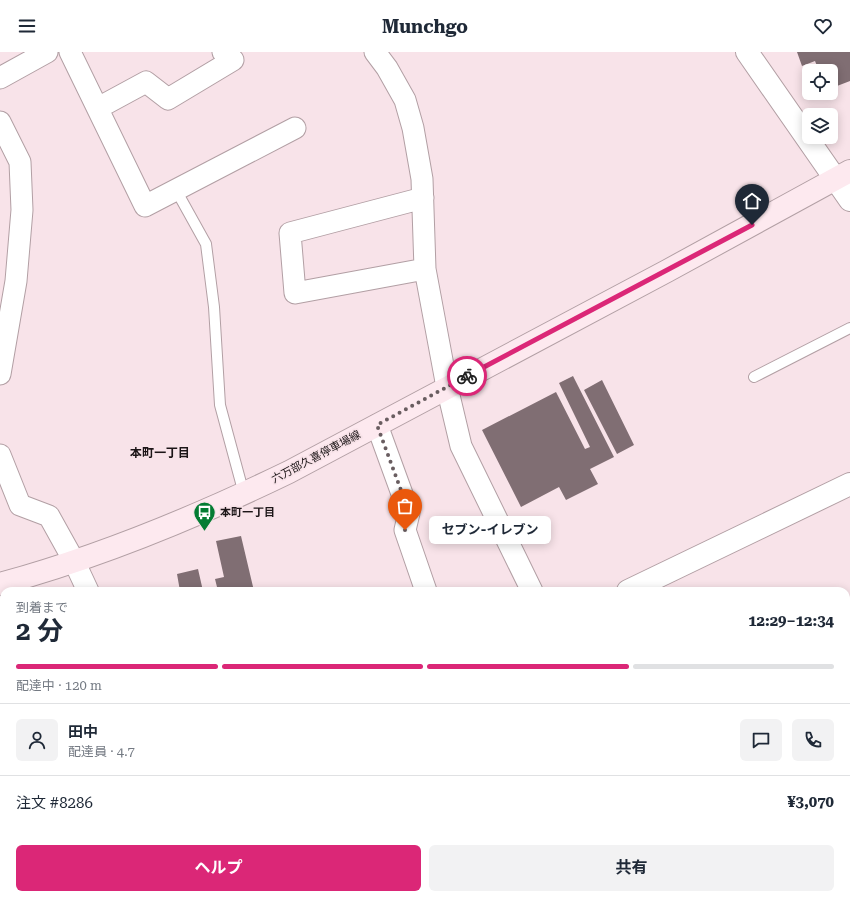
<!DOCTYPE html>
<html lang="ja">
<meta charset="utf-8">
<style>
:root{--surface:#fff;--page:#f2f2f3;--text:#1f2937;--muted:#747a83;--line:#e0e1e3;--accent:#db2777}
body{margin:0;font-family:"Roboto Serif","Noto Sans JP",serif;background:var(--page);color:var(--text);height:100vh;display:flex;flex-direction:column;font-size:15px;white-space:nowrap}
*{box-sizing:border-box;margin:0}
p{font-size:13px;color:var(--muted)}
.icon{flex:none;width:22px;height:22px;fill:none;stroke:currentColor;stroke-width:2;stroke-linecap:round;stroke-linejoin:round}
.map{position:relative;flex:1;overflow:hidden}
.panel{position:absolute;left:0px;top:535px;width:850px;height:312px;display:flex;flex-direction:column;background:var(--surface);border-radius:12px 12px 0 0;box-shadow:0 2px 10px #0003}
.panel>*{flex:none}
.tools{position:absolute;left:802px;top:12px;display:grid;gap:8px}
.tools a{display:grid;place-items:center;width:36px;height:36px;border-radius:6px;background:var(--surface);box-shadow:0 2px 10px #0003;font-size:20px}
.pin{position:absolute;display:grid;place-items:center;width:34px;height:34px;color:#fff;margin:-41px -17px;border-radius:50% 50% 50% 0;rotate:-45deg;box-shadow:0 0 4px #0007}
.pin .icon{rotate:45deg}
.courier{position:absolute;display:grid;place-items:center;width:40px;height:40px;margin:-20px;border:3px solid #db2777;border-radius:50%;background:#fff;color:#222;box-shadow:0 1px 5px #0007}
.bubble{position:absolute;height:28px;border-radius:6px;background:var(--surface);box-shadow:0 2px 10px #0003;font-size:13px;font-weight:700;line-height:28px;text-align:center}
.summary em{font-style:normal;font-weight:700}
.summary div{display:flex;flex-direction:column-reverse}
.summary{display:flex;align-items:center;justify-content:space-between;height:68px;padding:0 16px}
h1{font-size:26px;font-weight:700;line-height:30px}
.bar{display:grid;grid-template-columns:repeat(4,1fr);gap:6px 4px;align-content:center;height:48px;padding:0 16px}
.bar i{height:5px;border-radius:3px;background:var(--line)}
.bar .selected{background:var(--accent)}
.bar p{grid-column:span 4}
.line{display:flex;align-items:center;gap:10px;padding:0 16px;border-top:1px solid var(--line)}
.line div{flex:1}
.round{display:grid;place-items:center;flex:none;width:42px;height:42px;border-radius:6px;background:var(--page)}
.primary-button{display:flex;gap:8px;margin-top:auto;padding:8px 16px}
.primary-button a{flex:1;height:46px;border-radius:6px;background:var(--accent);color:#fff;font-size:16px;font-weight:700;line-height:46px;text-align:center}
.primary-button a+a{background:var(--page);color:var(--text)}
header{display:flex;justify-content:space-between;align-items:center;height:52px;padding:0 16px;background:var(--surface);font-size:18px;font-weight:700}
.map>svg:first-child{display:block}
.built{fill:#f0d3db}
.building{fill:#806e73}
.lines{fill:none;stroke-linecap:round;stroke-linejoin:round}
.service-casing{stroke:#b29fa4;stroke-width:12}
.minor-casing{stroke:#b29fa4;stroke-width:23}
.tertiary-casing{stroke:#b29fa4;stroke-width:24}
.secondary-casing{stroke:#b29fa4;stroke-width:24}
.service{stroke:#fff;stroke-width:10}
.minor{stroke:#fff;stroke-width:21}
.tertiary{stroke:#fff;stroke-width:22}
.secondary{stroke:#fde9ef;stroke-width:22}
.done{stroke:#695d60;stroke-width:4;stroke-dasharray:0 7.2}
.route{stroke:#db2777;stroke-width:5}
.labels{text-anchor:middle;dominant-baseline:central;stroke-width:3.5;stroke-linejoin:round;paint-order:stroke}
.street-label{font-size:11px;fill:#1c1517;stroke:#f8e3e9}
.poi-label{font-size:11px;font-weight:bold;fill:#1c1517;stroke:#f8e3e9;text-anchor:start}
.neighbourhood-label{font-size:12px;font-weight:bold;fill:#1c1517;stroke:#f8e3e9}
</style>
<header><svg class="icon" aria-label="menu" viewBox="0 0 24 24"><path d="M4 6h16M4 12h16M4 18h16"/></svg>Munchgo<svg class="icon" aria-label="heart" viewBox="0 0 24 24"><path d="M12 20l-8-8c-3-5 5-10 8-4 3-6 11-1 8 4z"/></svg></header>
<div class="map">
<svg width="850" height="847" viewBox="0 0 850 847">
<rect width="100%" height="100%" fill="#f8e3e9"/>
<path class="built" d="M846,764L850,767V847H581L593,843H846Z"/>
<path class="building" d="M797,0H850V29L837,34L831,19H819L815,9L802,14Z
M573,324L614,405L590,417L598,432L566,448L559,435L521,455L482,378L556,340L585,397L590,395L559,331Z
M602,328L634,393L617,402L584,338Z
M241,484L254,539H218L215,527L224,525L216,489Z
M198,517L203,539H180L177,522Z"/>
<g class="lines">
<defs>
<path id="service" d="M176,138L206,192L214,255L220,353L244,442
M754,325L850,276"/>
<path id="minor" d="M70,0L145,154L295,76
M375,0L387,16L405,48L413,76L422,127L425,217L447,335L461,394L532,539
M0,26L47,0
M98,56L146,30L168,47L233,8L223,0
M0,70L20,110L22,158L16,229L0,322
M423,146L290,181L295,241L425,217
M377,373L409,461L405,478L426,539
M0,403L20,453L49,464L74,509L88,539
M846,612L850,610
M846,743L850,751
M470,843L472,847
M262,847L274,843
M563,847L576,843"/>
<path id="tertiary" d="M747,0L850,148
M628,539L850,432
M0,765L4,764"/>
<path id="secondary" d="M0,532C100,505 196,465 289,420L667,219L850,119"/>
</defs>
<use href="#service" class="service-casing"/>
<use href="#minor" class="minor-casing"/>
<use href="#tertiary" class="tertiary-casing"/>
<use href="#secondary" class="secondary-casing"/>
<use href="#service" class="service"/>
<use href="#minor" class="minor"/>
<use href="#tertiary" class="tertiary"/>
<use href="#secondary" class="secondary"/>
</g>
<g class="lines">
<path class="done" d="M405,478L409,460L377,373L467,324"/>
<path class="route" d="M467,324L752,173"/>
</g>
<defs>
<symbol id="bus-pin" viewBox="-11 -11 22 30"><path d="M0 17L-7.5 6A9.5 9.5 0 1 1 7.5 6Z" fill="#047c33" stroke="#f8e3e9"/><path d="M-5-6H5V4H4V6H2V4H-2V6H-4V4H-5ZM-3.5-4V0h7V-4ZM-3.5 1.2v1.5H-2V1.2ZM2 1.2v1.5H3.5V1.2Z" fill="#fff"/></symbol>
</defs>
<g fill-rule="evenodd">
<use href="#bus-pin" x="192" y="448" width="25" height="34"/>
</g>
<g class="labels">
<g class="street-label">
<text transform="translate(316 405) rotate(-28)">六万部久喜停車場線</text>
</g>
<g class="poi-label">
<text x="220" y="460">本町一丁目</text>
</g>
<g class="neighbourhood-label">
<text x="160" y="401">本町一丁目</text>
</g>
</g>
</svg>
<div class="tools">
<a><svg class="icon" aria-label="locate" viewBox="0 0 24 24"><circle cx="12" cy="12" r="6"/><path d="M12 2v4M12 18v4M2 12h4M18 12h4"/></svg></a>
<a><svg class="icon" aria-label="layers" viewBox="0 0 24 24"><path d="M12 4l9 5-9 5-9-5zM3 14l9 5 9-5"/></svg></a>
</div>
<div class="pin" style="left:405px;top:478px;background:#ea580c"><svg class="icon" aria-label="bag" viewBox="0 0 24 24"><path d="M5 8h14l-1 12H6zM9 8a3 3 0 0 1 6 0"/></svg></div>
<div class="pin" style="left:752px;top:173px;background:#1f2937"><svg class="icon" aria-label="home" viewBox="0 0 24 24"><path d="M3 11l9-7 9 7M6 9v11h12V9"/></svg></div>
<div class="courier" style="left:467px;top:324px"><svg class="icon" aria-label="bike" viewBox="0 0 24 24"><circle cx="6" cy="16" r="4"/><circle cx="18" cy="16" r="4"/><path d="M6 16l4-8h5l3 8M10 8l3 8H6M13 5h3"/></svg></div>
<div class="bubble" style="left:429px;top:464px;width:122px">セブン-イレブン</div>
<section class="panel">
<div class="summary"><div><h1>2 分</h1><p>到着まで</p></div><em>12:29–12:34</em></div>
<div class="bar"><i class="selected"></i><i class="selected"></i><i class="selected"></i><i></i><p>配達中 · 120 m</p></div>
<div class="line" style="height:72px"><a class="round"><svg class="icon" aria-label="person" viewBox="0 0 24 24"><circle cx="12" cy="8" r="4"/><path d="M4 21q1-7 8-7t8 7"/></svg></a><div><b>田中</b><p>配達員 · 4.7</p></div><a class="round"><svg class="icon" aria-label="chat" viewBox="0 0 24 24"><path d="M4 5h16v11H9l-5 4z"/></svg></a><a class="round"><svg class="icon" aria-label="phone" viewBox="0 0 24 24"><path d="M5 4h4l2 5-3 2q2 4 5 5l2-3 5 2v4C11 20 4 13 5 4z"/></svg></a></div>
<div class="line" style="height:52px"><div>注文 #8286</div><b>¥3,070</b></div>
<div class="primary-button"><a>ヘルプ</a><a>共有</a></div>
</section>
</div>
